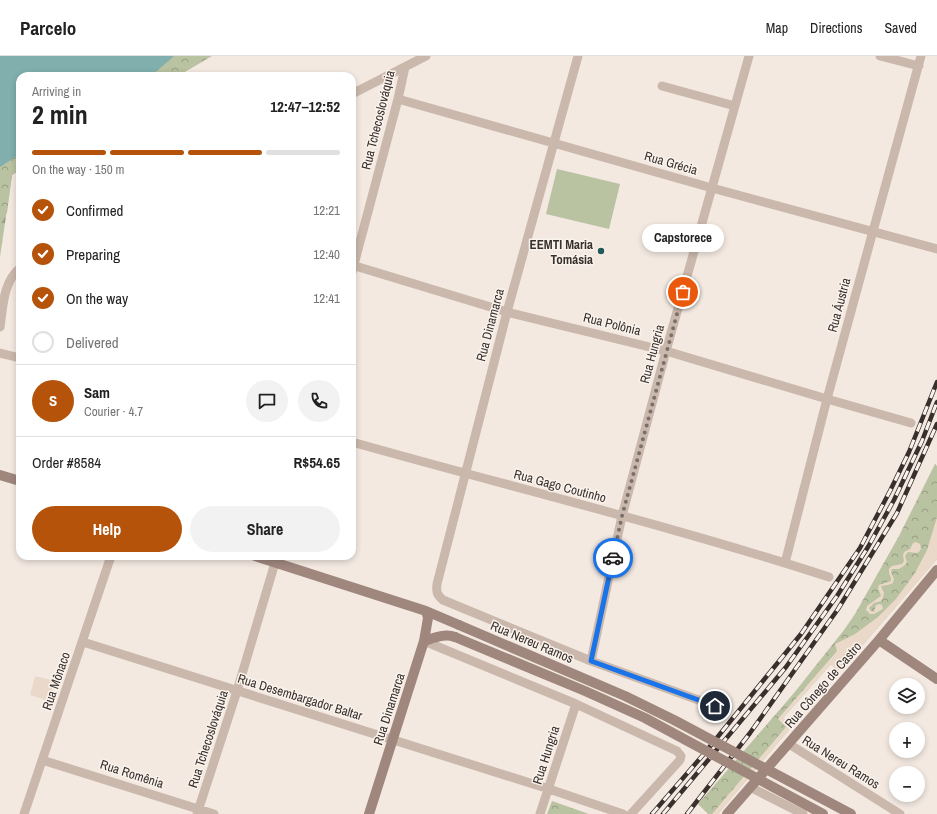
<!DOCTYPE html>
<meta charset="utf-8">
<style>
:root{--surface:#fff;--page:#f2f2f2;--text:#222;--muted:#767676;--line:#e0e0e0;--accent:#b45309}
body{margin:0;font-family:"Archivo Narrow",sans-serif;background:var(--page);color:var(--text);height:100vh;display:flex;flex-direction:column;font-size:15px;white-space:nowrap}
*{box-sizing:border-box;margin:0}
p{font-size:13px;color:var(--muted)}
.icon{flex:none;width:22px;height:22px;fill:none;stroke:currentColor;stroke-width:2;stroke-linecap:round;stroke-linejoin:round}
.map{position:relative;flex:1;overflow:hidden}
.details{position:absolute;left:16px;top:16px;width:340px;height:488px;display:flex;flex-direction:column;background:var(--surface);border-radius:12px;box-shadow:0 2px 6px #0003}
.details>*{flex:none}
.tools{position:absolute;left:889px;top:622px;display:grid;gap:8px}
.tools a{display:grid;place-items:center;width:36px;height:36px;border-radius:50%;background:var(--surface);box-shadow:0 2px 6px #0003;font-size:20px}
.pin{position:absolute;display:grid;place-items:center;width:34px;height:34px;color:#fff;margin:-17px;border:2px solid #fff;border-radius:50%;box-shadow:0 1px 4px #0007}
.courier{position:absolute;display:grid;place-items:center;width:40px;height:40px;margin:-20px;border:3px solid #1a73e8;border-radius:50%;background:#fff;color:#222;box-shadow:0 1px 5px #0007}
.bubble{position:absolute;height:28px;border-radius:14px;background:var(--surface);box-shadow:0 2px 6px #0003;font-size:13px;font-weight:800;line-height:28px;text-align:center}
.headline em{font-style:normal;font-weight:800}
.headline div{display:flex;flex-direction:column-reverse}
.headline{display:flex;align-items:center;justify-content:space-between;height:68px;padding:0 16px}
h1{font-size:26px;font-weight:800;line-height:30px}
.bar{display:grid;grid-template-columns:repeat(4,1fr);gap:6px 4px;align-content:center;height:48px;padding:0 16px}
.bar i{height:5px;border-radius:3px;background:var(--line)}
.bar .active{background:var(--accent)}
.bar p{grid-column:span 4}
.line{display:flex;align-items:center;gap:10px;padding:0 16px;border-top:1px solid var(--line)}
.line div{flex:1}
.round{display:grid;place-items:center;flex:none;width:42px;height:42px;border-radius:21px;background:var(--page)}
ol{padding:0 16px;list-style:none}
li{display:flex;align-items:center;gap:12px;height:44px}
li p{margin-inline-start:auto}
li .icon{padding:4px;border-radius:50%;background:var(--accent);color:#fff;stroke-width:4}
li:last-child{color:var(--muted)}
li i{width:22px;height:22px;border:2px solid var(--line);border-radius:50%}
.primary-button{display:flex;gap:8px;margin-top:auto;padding:8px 16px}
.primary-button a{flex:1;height:46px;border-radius:24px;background:var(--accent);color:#fff;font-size:16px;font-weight:800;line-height:46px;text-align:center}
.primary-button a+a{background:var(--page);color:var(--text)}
header{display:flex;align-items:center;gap:24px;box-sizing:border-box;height:56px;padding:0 20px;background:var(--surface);border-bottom:1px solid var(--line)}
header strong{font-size:19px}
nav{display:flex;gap:22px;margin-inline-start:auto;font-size:14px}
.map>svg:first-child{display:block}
.grass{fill:#b9c2a1}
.forest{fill:url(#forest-firs)}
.park{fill:url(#park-crowns)}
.plaza{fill:#ead9c8}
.water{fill:#80afae}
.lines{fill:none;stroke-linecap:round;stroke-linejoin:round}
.street{stroke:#cbb8ac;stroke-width:9}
.secondary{stroke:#9f877e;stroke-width:10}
.rail-casing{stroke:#392f2b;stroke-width:4.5}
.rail{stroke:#faf3ed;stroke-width:3;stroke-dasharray:9;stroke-linecap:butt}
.secondary-bridge{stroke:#9f877e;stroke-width:10}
.done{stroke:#7a706b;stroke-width:4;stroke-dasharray:0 7.2}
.route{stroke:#1a73e8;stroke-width:5}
.poi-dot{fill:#215a5a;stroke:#faf3ed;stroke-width:1.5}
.labels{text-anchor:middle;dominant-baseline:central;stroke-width:3;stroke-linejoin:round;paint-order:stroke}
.street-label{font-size:13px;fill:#392f2b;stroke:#faf3ed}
.poi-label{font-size:13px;font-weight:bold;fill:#392f2b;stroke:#faf3ed;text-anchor:end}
</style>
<header>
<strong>Parcelo</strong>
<nav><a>Map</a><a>Directions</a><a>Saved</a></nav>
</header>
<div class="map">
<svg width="937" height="758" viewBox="0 0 937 758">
<defs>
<pattern id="forest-firs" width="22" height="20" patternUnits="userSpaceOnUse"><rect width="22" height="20" fill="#b9c2a1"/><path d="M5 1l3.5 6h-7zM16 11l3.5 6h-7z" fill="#979e83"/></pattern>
<pattern id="park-crowns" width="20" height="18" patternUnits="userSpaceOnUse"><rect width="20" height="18" fill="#b9c2a1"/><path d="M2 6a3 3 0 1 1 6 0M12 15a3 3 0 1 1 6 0" fill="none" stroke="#979e83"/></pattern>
</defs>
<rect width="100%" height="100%" fill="#f3e9e1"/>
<path class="grass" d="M557,113L620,128L609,173L546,158Z"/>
<path class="forest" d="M0,111L20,114L12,119L0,201Z"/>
<path class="park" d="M0,0H212L178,20H20V114L12,119L7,157L0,162Z
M935,408L937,410V503L842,613L837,614L831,608L783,662L792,670L718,758H708L698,748L794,637L844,574L855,558L899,480Z
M552,745L589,758H547Z"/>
<path class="plaza" d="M937,461V503L842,613L837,614L831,608L783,662L792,670L718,758H712L786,671L778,663L837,595L835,588L855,578L878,561L896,543L915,517L927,494Z
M916,486L920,488L921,492L920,495L917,497L908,496L905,500L907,506L905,509L899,513H892L891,516L894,523L893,527L888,529L881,530L884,537L883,542L881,545L874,547L869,552L871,555L874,556L876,549L880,548L882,549L883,553L874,558H870L866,554L867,550L881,540L878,532L879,529L891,525V522L889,517V513L892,510L902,508L904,505L903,500L904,496L910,493L913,487Z
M35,620L55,625L49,645L30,639Z"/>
<path class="water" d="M0,0H174L151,20H20V98L0,111Z"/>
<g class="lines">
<path class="street" d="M578,0L507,256L437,528C436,536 437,539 443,544L591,605L715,650L726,651
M880,0L919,10
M662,30L735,50
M352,38L426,0
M398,43L712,132L937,193
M352,209L507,256L666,295L827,343L911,367
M352,216L398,43L405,11
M0,271C3,251 3,226 20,212
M0,297L20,302
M352,386C511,431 672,470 829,521
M785,507L827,343L921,0
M424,585L576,648L677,695L681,700L680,704L631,758
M83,586L549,733L623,758
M591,605L622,460L666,295L749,0
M789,688L900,758
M42,704L214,758
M750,731L803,758
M24,758L111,500
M197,758L237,635L277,500
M540,758L576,648"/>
<path class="secondary" d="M0,419L20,425
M255,500L426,555L459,569
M879,584L937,623
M424,585C434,582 445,577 455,581
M369,758L424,585L428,562L426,555
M727,758L879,584L937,514"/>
<defs>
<path id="rail" d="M652,758L703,699L801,578L860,492L890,435L909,396L937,326
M663,758L786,611L837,540L868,491L894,444L922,385L937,346
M687,758L750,677L838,553L897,457L937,368"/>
</defs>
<use href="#rail" class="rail-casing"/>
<use href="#rail" class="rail"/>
<path class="secondary-bridge" d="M459,569L625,640L674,664L851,758
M455,581L585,635L645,662L823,758"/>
</g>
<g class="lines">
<path class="done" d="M613,502L622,460L683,236"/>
<path class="route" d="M613,502L591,605L715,650"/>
</g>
<circle class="poi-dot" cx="601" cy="195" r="4"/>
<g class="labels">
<g class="street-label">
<text transform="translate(378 64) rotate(-76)">Rua Tchecoslováquia</text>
<text transform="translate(671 107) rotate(16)">Rua Grécia</text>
<text transform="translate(839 249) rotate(-75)">Rua Áustria</text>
<text transform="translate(612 268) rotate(14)">Rua Polônia</text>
<text transform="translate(490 269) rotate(-75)">Rua Dinamarca</text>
<text transform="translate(652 298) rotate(-75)">Rua Hungria</text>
<text transform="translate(560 430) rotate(15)">Rua Gago Coutinho</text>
<text transform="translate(532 586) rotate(23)">Rua Nereu Ramos</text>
<text transform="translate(56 625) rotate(-71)">Rua Mônaco</text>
<text transform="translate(823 629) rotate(-49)">Rua Cônego de Castro</text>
<text transform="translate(300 641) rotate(17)">Rua Desembargador Baltar</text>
<text transform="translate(389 653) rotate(-72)">Rua Dinamarca</text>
<text transform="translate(208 683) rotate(-72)">Rua Tchecoslováquia</text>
<text transform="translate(546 699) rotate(-72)">Rua Hungria</text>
<text transform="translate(841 706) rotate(32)">Rua Nereu Ramos</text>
<text transform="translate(132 718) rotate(18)">Rua Romênia</text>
</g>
<g class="poi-label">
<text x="593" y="188">EEMTI Maria<tspan x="593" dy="15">Tomásia</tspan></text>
</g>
</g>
</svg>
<div class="tools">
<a><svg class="icon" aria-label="layers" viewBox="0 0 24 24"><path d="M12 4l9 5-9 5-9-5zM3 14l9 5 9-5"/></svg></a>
<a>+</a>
<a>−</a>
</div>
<div class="pin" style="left:683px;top:236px;background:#ea580c"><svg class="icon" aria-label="bag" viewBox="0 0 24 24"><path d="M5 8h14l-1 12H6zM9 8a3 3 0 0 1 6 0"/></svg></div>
<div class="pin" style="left:715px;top:650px;background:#1f2937"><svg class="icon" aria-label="home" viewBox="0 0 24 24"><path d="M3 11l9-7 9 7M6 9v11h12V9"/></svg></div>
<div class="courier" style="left:613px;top:502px"><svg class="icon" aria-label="car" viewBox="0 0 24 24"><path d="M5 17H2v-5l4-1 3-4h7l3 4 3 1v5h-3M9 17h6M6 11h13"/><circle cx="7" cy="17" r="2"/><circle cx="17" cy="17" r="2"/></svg></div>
<div class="bubble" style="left:642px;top:168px;width:82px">Capstorece</div>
<section class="details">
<div class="headline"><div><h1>2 min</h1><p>Arriving in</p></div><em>12:47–12:52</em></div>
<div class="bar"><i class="active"></i><i class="active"></i><i class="active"></i><i></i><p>On the way · 150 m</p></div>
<ol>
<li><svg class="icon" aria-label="check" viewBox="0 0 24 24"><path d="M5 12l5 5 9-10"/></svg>Confirmed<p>12:21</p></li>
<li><svg class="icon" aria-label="check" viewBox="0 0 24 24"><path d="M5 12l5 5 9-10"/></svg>Preparing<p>12:40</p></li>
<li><svg class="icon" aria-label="check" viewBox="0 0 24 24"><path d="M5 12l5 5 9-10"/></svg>On the way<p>12:41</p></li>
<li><i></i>Delivered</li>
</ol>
<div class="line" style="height:72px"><b class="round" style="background:var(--accent);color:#fff">S</b><div><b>Sam</b><p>Courier · 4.7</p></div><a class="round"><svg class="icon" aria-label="chat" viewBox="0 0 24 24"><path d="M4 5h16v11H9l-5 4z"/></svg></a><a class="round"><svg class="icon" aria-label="phone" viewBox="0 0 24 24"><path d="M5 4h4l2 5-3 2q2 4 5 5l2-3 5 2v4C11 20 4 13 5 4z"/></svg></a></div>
<div class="line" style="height:52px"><div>Order #8584</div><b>R$54.65</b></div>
<div class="primary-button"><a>Help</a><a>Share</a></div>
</section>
</div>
